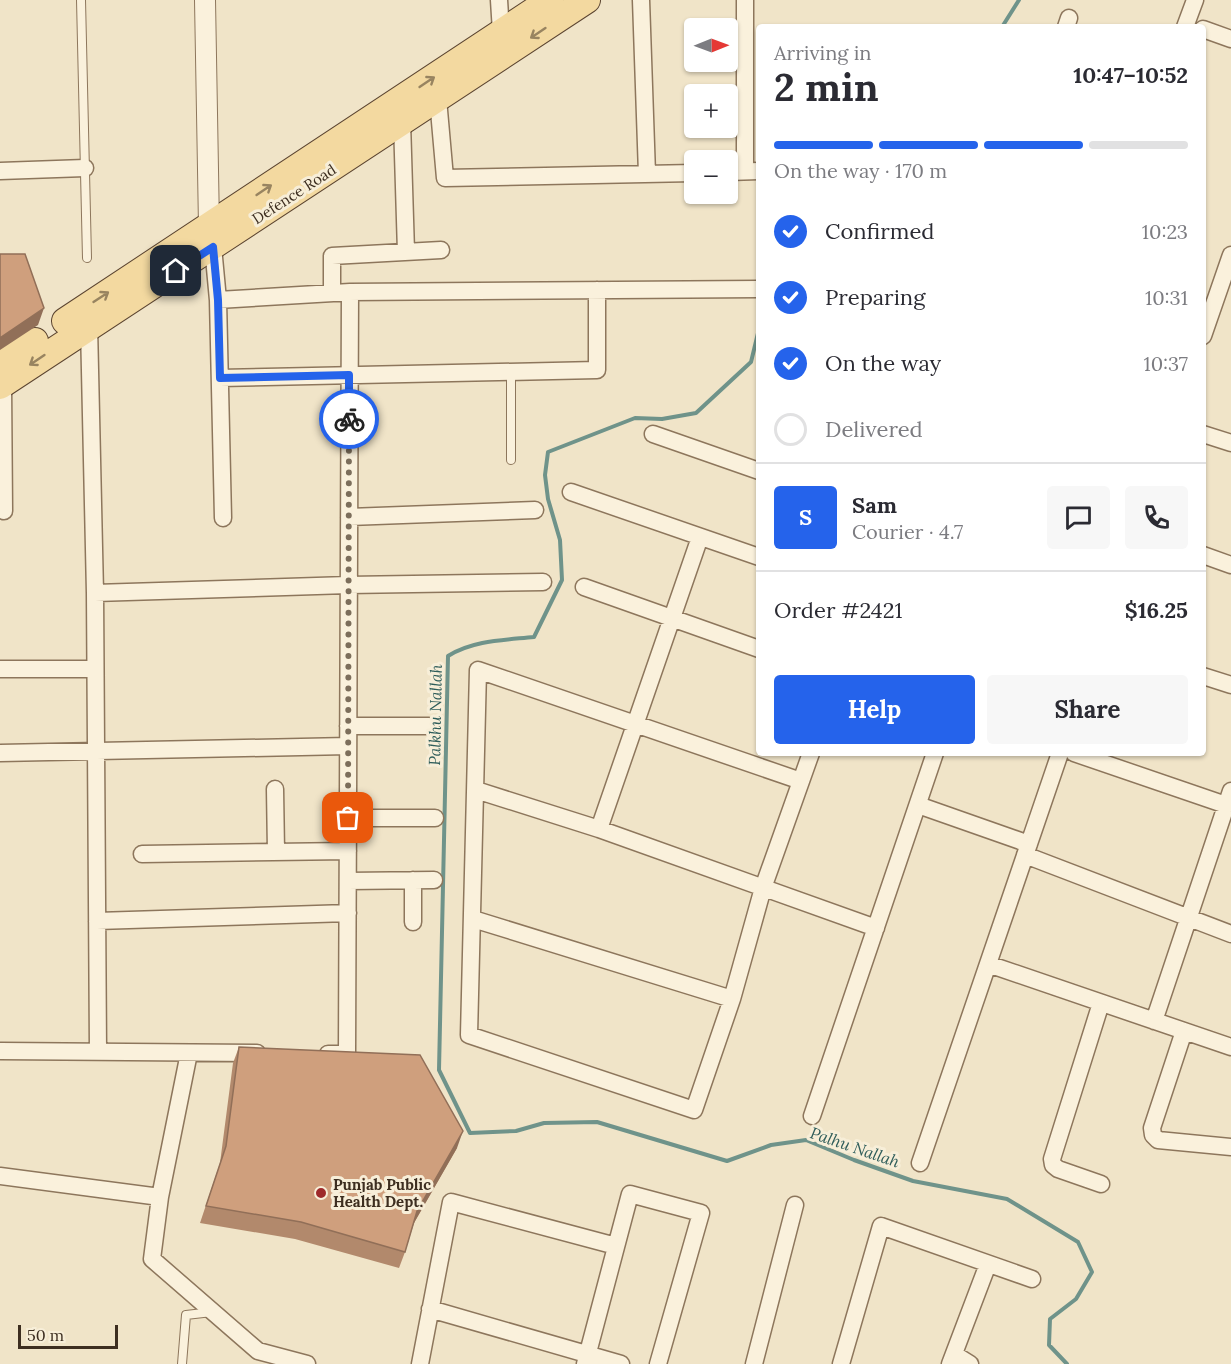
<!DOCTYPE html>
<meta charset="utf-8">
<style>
:root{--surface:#fff;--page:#f7f7f7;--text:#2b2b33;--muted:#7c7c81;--line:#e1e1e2;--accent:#2563eb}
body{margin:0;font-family:Lora,serif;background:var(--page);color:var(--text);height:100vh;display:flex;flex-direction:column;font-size:22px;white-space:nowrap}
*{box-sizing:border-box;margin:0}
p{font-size:20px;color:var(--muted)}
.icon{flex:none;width:33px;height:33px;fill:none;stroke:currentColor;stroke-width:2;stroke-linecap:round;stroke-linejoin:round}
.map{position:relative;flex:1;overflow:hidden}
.side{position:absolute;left:756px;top:24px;width:450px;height:732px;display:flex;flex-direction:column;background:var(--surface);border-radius:6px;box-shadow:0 2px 4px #0004}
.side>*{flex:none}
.needle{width:39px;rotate:89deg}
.buttons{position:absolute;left:684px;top:18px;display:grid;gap:12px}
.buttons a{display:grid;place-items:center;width:54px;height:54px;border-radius:6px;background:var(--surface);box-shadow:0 2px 4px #0004;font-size:30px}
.scale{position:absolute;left:18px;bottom:15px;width:100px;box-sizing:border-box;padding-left:6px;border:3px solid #3d2e20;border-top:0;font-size:16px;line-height:21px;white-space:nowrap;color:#3d2e20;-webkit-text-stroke:4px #f7eed8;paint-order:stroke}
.pin{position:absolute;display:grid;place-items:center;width:51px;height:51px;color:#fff;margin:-26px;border-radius:12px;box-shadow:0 3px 9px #0006}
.courier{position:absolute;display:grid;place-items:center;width:60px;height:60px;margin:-30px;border:4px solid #2563eb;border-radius:50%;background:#fff;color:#222;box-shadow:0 2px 8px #0007}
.overview em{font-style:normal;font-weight:800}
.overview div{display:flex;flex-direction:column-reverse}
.overview{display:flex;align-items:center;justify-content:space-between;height:102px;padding:0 18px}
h1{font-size:39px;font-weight:800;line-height:45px}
.bar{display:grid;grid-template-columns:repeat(4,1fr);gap:9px 6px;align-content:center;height:72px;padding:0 18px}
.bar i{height:8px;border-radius:4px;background:var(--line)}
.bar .current{background:var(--accent)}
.bar p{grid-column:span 4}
.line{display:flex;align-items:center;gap:15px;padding:0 18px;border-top:2px solid var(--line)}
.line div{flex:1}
.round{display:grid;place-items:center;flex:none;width:63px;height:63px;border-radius:6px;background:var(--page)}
ol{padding:0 18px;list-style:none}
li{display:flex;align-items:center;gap:18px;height:66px}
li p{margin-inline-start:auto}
li .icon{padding:6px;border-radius:50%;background:var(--accent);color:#fff;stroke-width:4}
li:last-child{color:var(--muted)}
li i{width:33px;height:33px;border:3px solid var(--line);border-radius:50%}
.primary-button{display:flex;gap:12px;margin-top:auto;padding:12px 18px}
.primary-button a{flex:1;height:69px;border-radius:6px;background:var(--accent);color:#fff;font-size:24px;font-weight:800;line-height:69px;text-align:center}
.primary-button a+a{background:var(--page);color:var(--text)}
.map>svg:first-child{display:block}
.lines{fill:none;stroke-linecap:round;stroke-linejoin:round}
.stream{stroke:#6f938a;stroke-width:4}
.service-casing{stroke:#8d765c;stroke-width:10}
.minor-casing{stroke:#8d765c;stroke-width:19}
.tertiary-casing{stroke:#8d765c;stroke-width:22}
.primary-casing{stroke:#5b4430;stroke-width:28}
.service{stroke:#faf1dc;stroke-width:8}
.minor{stroke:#faf1dc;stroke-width:16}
.tertiary{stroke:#faf1dc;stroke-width:20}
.primary{stroke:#f3d9a0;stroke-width:26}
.wall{fill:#b2896c}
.shaded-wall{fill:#916f58}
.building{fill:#cf9f7d;stroke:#916f58;stroke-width:1.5}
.oneway{stroke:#988460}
.done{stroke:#7c6e5b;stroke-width:6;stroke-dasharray:0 10.8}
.route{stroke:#2563eb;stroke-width:8}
.poi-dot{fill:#9e2a2b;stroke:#f7eed8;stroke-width:2}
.labels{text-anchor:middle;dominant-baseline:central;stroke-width:6;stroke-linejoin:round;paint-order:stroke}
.street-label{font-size:15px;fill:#3d2e20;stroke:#f7eed8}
.poi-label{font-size:15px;font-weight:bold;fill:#3d2e20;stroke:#f7eed8;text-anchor:start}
.water-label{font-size:16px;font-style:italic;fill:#2f5d5a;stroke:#f7eed8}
</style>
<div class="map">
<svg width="1231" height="1364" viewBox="0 0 1231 1364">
<rect width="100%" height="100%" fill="#f0e4c8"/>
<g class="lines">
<path class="stream" d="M1002,27L1019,0
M759,329L751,362L696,413L662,419L635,418L548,452L545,475L548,499L560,540L562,580L534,637C506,640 473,640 448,656L439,1070L470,1133L516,1131L544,1123L597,1122L727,1161L771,1145L806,1140L854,1160L913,1181L1007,1199L1078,1242L1092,1272L1076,1299L1050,1319L1049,1345L1067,1364"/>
<defs>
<path id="service" d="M81,0L87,258
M511,371V460
M182,1364L186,1315L212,1312"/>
<path id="minor" d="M499,0L501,32
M641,0L647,174
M1066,27L1069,18
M1185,27L1195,0
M1203,29L1231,39
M438,99L445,178L694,173
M402,122L406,252
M0,171L85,168
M745,171V0
M728,172L759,171
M213,247L218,300L223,518
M332,293V256L441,250
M218,300L350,292L759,289
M89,326L95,593L98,1052
M1203,336L1231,255
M220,378L597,370V290
M3,384L4,511
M653,434L759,471
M1203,434L1231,443
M571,492L759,557
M349,517L535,510
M1203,555L1231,565
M584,587L759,649
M95,593L348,585L543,582
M0,669H95
M1203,676L1231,685
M348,726H429
M0,753L348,746
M1074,753L1226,805
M801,781L478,670L469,1035L694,1110L732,999L763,888L811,753
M275,789L276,852
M476,790L599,829L876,928
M918,805L1029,844
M348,818H435
M599,829L700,537
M142,854L348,851
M1025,855L1231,934
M413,880V922
M348,881L434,880
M473,919L732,999
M97,921L348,913
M988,964L1231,1047
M1154,1021L1231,791
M1184,1031L1152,1128L1153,1135L1158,1140L1231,1147
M0,1051L257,1053
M189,1053L160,1197L152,1259L258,1351L307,1364
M328,1054H347L350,292
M812,1116L935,753
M920,1163L1060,753
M0,1176L160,1197
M1101,1184L1058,1169L1053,1165L1052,1159L1101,1003
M430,1309L621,1364
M954,1354L970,1364
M420,1364L451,1202L616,1246
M585,1364L630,1194L701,1213L658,1364
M754,1364L795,1205
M841,1364L881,1226L1032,1279
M950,1364L988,1264"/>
<path id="tertiary" d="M205,0L209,226"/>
<path id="primary" d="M65,321L550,0
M0,364L35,341
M0,386L587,0"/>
</defs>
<use href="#service" class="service-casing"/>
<use href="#minor" class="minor-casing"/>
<use href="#tertiary" class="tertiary-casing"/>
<use href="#primary" class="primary-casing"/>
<use href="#service" class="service"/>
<use href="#minor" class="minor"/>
<use href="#tertiary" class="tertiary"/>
<use href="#primary" class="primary"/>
</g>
<path class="wall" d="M239,1047L457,1148L414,1223L405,1252L399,1268L295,1239L200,1223L220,1163L233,1063Z"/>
<path class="shaded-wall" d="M44,308L38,325L0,350V338Z
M463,1131L457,1148L411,1228L417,1211Z"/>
<path class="building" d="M0,254H25L44,308L0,338Z
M239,1047L420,1055L463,1131L417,1211L405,1252L301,1222L206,1206L226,1146Z"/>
<defs><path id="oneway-shaft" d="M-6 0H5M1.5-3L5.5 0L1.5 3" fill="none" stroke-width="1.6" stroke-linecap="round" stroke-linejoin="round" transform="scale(1.5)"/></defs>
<g class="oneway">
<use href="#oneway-shaft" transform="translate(538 33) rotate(146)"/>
<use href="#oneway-shaft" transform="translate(427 82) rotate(-34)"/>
<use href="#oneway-shaft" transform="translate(264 190) rotate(-34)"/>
<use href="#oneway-shaft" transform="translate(101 297) rotate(-33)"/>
<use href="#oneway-shaft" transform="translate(37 360) rotate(146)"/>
</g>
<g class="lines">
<path class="done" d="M348,818L349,419"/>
<path class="route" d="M176,271L213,247L218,300L220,378L349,375V419"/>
</g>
<circle class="poi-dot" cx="321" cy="1193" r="6"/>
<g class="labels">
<g class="street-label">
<text transform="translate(294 194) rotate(-33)">Defence Road</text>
</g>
<g class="poi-label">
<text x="333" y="1184">Punjab Public<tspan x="333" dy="17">Health Dept.</tspan></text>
</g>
<g class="water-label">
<text transform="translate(435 715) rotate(-89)">Palkhu Nallah</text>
<text transform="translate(855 1147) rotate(19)">Palhu Nallah</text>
</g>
</g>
</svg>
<div class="buttons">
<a><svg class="needle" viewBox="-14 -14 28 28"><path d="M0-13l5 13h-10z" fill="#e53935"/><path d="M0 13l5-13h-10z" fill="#7c7c81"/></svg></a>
<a>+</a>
<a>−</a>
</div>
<div class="scale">50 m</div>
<div class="pin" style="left:348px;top:818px;background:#ea580c"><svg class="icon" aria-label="bag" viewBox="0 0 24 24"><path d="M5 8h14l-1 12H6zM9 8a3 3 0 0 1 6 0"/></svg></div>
<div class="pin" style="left:176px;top:271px;background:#1f2937"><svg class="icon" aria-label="home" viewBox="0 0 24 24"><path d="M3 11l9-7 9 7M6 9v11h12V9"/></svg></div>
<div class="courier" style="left:349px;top:419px"><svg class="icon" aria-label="bike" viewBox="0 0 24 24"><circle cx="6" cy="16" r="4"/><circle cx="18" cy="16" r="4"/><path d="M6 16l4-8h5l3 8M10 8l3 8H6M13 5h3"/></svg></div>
<section class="side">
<div class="overview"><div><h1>2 min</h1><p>Arriving in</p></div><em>10:47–10:52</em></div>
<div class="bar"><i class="current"></i><i class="current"></i><i class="current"></i><i></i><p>On the way · 170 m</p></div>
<ol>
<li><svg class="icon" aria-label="check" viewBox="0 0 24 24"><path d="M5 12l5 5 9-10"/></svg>Confirmed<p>10:23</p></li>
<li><svg class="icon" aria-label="check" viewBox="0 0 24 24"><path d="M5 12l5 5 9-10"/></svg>Preparing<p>10:31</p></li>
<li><svg class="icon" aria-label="check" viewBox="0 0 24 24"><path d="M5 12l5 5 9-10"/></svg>On the way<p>10:37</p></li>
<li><i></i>Delivered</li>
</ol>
<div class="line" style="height:108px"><b class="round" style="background:var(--accent);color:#fff">S</b><div><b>Sam</b><p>Courier · 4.7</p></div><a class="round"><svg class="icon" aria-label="chat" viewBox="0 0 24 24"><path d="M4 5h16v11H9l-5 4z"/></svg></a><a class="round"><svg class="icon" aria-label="phone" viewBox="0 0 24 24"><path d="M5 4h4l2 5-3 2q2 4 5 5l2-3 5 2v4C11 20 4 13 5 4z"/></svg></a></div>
<div class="line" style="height:78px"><div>Order #2421</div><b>$16.25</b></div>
<div class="primary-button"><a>Help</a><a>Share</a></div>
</section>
</div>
